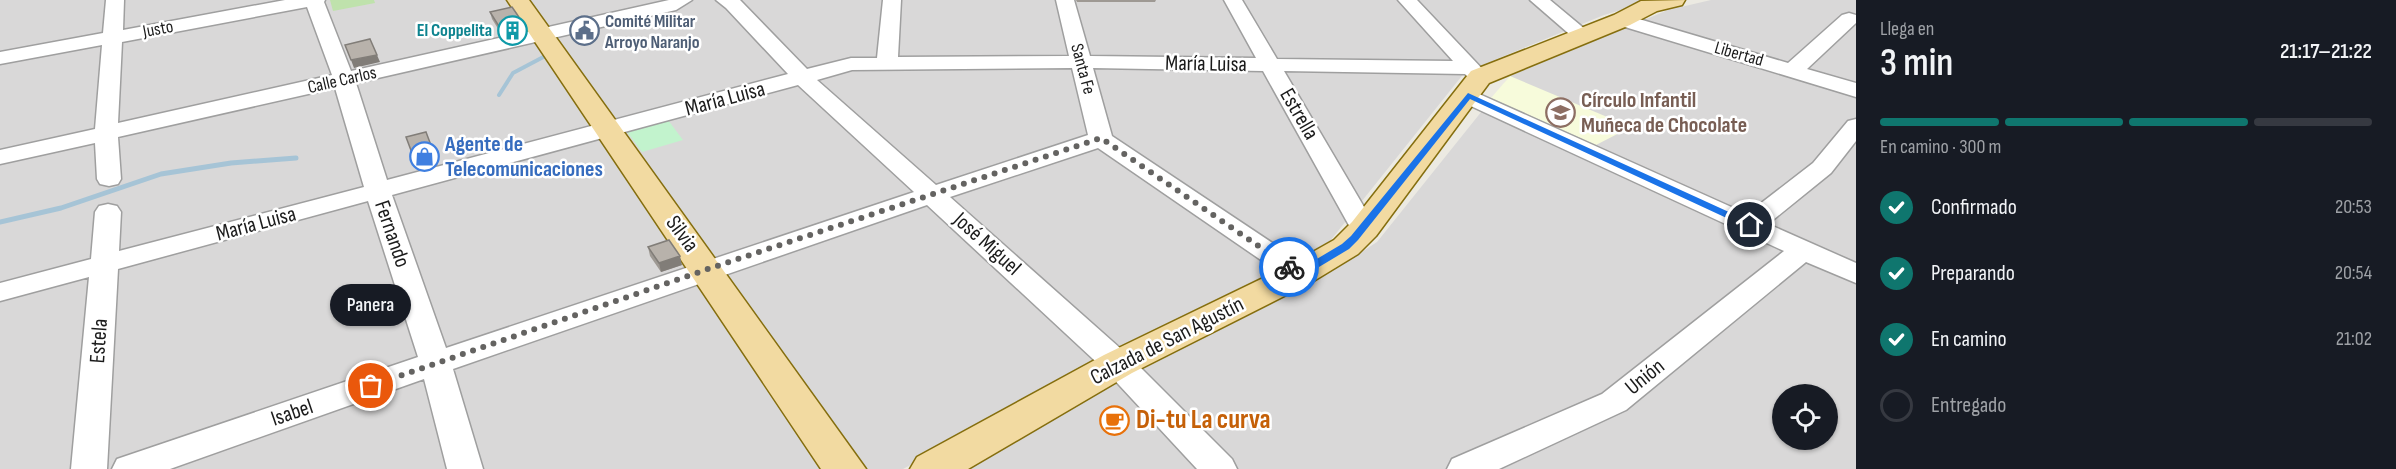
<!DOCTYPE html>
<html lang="es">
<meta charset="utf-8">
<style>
:root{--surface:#171b24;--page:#20242c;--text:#f1f3f6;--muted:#9ea1a6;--line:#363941;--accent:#0f766e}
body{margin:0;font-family:"Sofia Sans Condensed",sans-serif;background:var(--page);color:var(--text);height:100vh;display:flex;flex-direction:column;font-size:22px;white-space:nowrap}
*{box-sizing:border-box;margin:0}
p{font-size:20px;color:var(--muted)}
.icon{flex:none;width:33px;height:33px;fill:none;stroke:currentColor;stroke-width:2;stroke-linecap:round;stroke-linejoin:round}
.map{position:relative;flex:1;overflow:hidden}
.panel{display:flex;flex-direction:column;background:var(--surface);width:540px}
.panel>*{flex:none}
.tools{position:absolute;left:1772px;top:384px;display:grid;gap:12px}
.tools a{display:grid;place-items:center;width:66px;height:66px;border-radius:50%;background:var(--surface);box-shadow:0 2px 4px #0004;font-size:30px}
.pin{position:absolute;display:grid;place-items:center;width:51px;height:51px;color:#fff;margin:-26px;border:3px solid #fff;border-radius:50%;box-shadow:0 2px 6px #0007}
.courier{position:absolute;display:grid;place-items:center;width:60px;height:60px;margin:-30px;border:4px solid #1a73e8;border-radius:50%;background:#fff;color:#222;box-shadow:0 2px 8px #0007}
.bubble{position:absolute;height:42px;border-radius:21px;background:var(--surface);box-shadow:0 2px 4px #0004;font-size:20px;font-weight:600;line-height:42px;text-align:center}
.overview em{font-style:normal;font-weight:600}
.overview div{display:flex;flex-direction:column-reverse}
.overview{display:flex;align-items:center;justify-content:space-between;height:102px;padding:0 24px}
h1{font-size:39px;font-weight:600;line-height:45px}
.bar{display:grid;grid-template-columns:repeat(4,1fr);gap:9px 6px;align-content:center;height:72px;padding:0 24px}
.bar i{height:8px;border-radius:4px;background:var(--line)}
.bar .active{background:var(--accent)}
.bar p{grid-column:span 4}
ol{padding:0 24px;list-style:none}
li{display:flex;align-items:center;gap:18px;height:66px}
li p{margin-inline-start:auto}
li .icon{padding:6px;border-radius:50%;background:var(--accent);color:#fff;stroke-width:4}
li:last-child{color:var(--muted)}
li i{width:33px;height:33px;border:3px solid var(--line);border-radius:50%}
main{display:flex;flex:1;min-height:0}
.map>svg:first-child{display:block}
.residential{fill:#d9d8d8;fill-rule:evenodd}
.education{fill:#f7fbdb}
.grass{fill:#bfe2ac}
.park{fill:#c2f3cd}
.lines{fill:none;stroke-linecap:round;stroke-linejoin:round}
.stream-far1{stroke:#a6c4d6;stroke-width:4}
.stream{stroke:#a6c4d6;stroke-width:5}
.minor-casing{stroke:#9f9f9f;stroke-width:3}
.major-casing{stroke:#856e0e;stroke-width:3}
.minor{fill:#fff;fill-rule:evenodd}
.major{fill:#f2daa1;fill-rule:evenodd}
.wall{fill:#9e9993}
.shaded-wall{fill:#817d78}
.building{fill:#b8b2ab;stroke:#817d78;stroke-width:1.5}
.route{fill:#1a73e8}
.done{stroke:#646361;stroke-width:6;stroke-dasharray:0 10.8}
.labels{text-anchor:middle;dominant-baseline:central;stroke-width:5;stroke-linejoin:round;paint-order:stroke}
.far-service-label{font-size:18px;font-weight:bold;fill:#4e5e75;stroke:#fff;text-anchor:start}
.far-street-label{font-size:18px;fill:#1b1b1b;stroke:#fff}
.far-culture-label{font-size:18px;font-weight:bold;fill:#0d838f;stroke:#fff;text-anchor:end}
.street-label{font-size:22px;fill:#1b1b1b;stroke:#fff}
.education-label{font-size:22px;font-weight:bold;fill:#785e54;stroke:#fff;text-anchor:start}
.shop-label{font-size:22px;font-weight:bold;fill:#366cbe;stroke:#fff;text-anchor:start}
.near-food-label{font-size:27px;font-weight:bold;fill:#c56008;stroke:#fff;text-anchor:start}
</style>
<main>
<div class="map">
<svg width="1856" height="469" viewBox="0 0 1856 469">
<rect width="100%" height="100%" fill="#eceae2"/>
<path class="residential" d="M0,0H1655L1604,15L1465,72L1330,241L903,469H0Z
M1711,0H1856V469H962L1104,384L1334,270L1377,242L1510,76L1668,10ZM1782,394H1827V440H1782Z"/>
<path class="education" d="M1510,76L1631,127L1596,145L1491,98Z"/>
<path class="grass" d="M330,0H374L375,3L333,11Z"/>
<path class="park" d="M668,120L683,140L642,152L627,132Z"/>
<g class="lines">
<path class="stream-far1" d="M499,95L513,73L549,54"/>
<path class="stream" d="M0,222L61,208L161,174L231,163L296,158"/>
<defs>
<path id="minor" d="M106,0H124L123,30L285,0H325L324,2L351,71L669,0H692L676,10L356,83L387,180L788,74L726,8L716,0H740L807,69L851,58H877L883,0H901L898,57L1069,56L1056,0H1074L1090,56L1256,58L1224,0H1242L1277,59L1453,61L1398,0H1417L1489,76L1486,81C1476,83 1471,81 1465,74L1284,71L1377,229L1373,235L1364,237L1355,235L1351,229L1263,71L1093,68L1112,136L1310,268L1314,274L1310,280L1300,283L1290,280L1098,148L950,197L1129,356L1232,459L1237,469H1197L1107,372L927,205L453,369L483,469H447L424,379L170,469H112L117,459L418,357L368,201L118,269L107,469H71L89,277L0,301V283L91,259L95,212L99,206L108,204L117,206L121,212L119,251L364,187L335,88L118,137L121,179L118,184L109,186L100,184L97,179L95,143L0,164V150L95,129L102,45L0,64V52L103,33ZM307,7L332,75L118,123L122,42ZM1072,68L1088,135L936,185L817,80L852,70ZM798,85L914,192L446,348L392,195Z
M1530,0H1550L1592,35L1589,39H1575Z
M1849,13L1856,15V23L1807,69L1856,83V97L1615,24L1612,20L1622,14L1788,63L1842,15Z
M1468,89L1747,214L1813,163L1848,121L1856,119V141L1831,173L1768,224L1856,263V283L1806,262L1626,410L1499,469H1447L1452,459L1602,394L1784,251L1460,101L1457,96L1460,91Z"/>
<path id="major" d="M507,0H529L866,469H821Z
M1685,0L1682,5L1657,11L1630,25L1489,83L1376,236L1358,254L1312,282L1132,373L968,469H910L917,457L1104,355L1288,266L1334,240L1352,222L1471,71L1614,15L1641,1Z"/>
</defs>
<use href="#minor" class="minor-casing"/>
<use href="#major" class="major-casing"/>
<use href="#minor" class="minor"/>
<use href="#major" class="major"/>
</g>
<path class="wall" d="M1076,0H1156L1155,2H1077Z
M490,12L524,30L502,35L492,19Z
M648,247L682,265L661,272L650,256Z"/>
<path class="shaded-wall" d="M523,23L524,30L502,35L500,28Z
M377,55L380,62L354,68L351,60Z
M435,156L438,164L418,170L415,161Z
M680,256L682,265L661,272L659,263Z"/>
<path class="building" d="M512,7L523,23L500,28L490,12Z
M370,39L377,55L351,60L345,45Z
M426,132L435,156L415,161L406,137Z
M669,240L680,256L659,263L648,247Z"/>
<path class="route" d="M1468,93L1753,223L1754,225L1746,227L1470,99L1358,240L1349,249L1304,276C1296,278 1289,272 1284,267L1289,264L1300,269L1342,244L1351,236Z"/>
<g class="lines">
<path class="done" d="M371,386L708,269L1101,138L1289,267"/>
</g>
<defs>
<symbol id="building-ring" viewBox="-11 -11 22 22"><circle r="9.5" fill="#fff" stroke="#0f9aa8" stroke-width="1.5"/><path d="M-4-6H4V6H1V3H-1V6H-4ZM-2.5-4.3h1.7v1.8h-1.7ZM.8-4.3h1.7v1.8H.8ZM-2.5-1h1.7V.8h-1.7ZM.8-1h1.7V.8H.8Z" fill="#0f9aa8"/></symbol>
<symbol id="civic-ring" viewBox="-11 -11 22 22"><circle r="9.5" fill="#fff" stroke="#5c6f8a" stroke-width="1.5"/><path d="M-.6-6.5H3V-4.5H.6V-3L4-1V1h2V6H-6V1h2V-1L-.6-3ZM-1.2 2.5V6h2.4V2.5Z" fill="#5c6f8a"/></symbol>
<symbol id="school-ring" viewBox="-11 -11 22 22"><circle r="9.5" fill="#fff" stroke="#8d6e63" stroke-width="1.5"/><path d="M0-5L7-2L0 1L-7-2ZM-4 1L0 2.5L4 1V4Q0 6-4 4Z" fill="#8d6e63"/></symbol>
<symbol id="shop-ring" viewBox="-11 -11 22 22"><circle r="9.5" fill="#fff" stroke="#3f7fe0" stroke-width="1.5"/><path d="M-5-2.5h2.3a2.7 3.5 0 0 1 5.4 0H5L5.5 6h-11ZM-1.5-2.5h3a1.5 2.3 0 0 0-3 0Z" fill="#3f7fe0"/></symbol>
<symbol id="cafe-ring" viewBox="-11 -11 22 22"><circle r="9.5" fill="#fff" stroke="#e8710a" stroke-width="1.5"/><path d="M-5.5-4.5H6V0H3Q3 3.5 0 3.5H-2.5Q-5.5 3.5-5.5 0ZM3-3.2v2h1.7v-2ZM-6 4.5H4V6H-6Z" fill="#e8710a"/></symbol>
</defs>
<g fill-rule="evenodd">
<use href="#building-ring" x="496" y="14" width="33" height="33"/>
<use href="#civic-ring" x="568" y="14" width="33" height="33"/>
<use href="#school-ring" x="1544" y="96" width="33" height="33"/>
<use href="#shop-ring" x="408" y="140" width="33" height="33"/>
<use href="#cafe-ring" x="1098" y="404" width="33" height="33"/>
</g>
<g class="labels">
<g class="far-service-label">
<text x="605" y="21">Comité Militar<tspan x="605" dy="21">Arroyo Naranjo</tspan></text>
</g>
<g class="far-street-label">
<text transform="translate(158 29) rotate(-11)">Justo</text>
<text transform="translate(1739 54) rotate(16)">Libertad</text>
<text transform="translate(1083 69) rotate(75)">Santa Fe</text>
<text transform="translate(342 80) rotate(-13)">Calle Carlos</text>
</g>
<g class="far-culture-label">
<text x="492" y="30">El Coppelita</text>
</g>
<g class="street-label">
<text transform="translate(1206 64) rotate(1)">María Luisa</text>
<text transform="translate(725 99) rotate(-15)">María Luisa</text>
<text transform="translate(1299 114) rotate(60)">Estrella</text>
<text transform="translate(256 224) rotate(-15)">María Luisa</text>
<text transform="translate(392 234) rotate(71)">Fernando</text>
<text transform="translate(682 234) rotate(54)">Silvia</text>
<text transform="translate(987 244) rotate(42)">José Miguel</text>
<text transform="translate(99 341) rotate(-86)">Estela</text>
<text transform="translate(1167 341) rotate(-27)">Calzada de San Agustín</text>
<text transform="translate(1645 377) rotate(-39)">Unión</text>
<text transform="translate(292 413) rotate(-19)">Isabel</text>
</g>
<g class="education-label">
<text x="1581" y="100">Círculo Infantil<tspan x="1581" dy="25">Muñeca de Chocolate</tspan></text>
</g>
<g class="shop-label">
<text x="445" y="144">Agente de<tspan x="445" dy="25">Telecomunicaciones</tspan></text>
</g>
<g class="near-food-label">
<text x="1136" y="420">Di-tu La curva</text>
</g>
</g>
</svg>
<div class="tools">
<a><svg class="icon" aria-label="locate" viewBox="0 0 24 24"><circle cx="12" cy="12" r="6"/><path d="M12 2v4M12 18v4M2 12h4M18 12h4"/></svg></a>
</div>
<div class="pin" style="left:371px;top:386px;background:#ea580c"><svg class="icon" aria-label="bag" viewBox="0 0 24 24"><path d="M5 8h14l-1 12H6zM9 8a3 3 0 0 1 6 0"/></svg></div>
<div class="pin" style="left:1750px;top:225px;background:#1f2937"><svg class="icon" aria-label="home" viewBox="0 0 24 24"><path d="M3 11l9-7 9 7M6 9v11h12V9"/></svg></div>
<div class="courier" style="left:1289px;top:267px"><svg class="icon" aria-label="bike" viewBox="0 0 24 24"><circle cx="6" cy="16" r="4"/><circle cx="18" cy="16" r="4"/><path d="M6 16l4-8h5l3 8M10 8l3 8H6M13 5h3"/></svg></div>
<div class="bubble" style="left:330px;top:284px;width:81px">Panera</div>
</div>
<section class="panel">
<div class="overview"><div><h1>3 min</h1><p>Llega en</p></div><em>21:17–21:22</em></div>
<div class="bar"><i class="active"></i><i class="active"></i><i class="active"></i><i></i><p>En camino · 300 m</p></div>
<ol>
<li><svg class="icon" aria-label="check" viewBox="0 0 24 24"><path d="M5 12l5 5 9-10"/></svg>Confirmado<p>20:53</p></li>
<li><svg class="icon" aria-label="check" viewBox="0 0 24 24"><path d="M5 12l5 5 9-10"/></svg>Preparando<p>20:54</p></li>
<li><svg class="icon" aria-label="check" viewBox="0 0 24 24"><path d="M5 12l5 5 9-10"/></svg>En camino<p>21:02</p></li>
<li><i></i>Entregado</li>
</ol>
</section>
</main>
